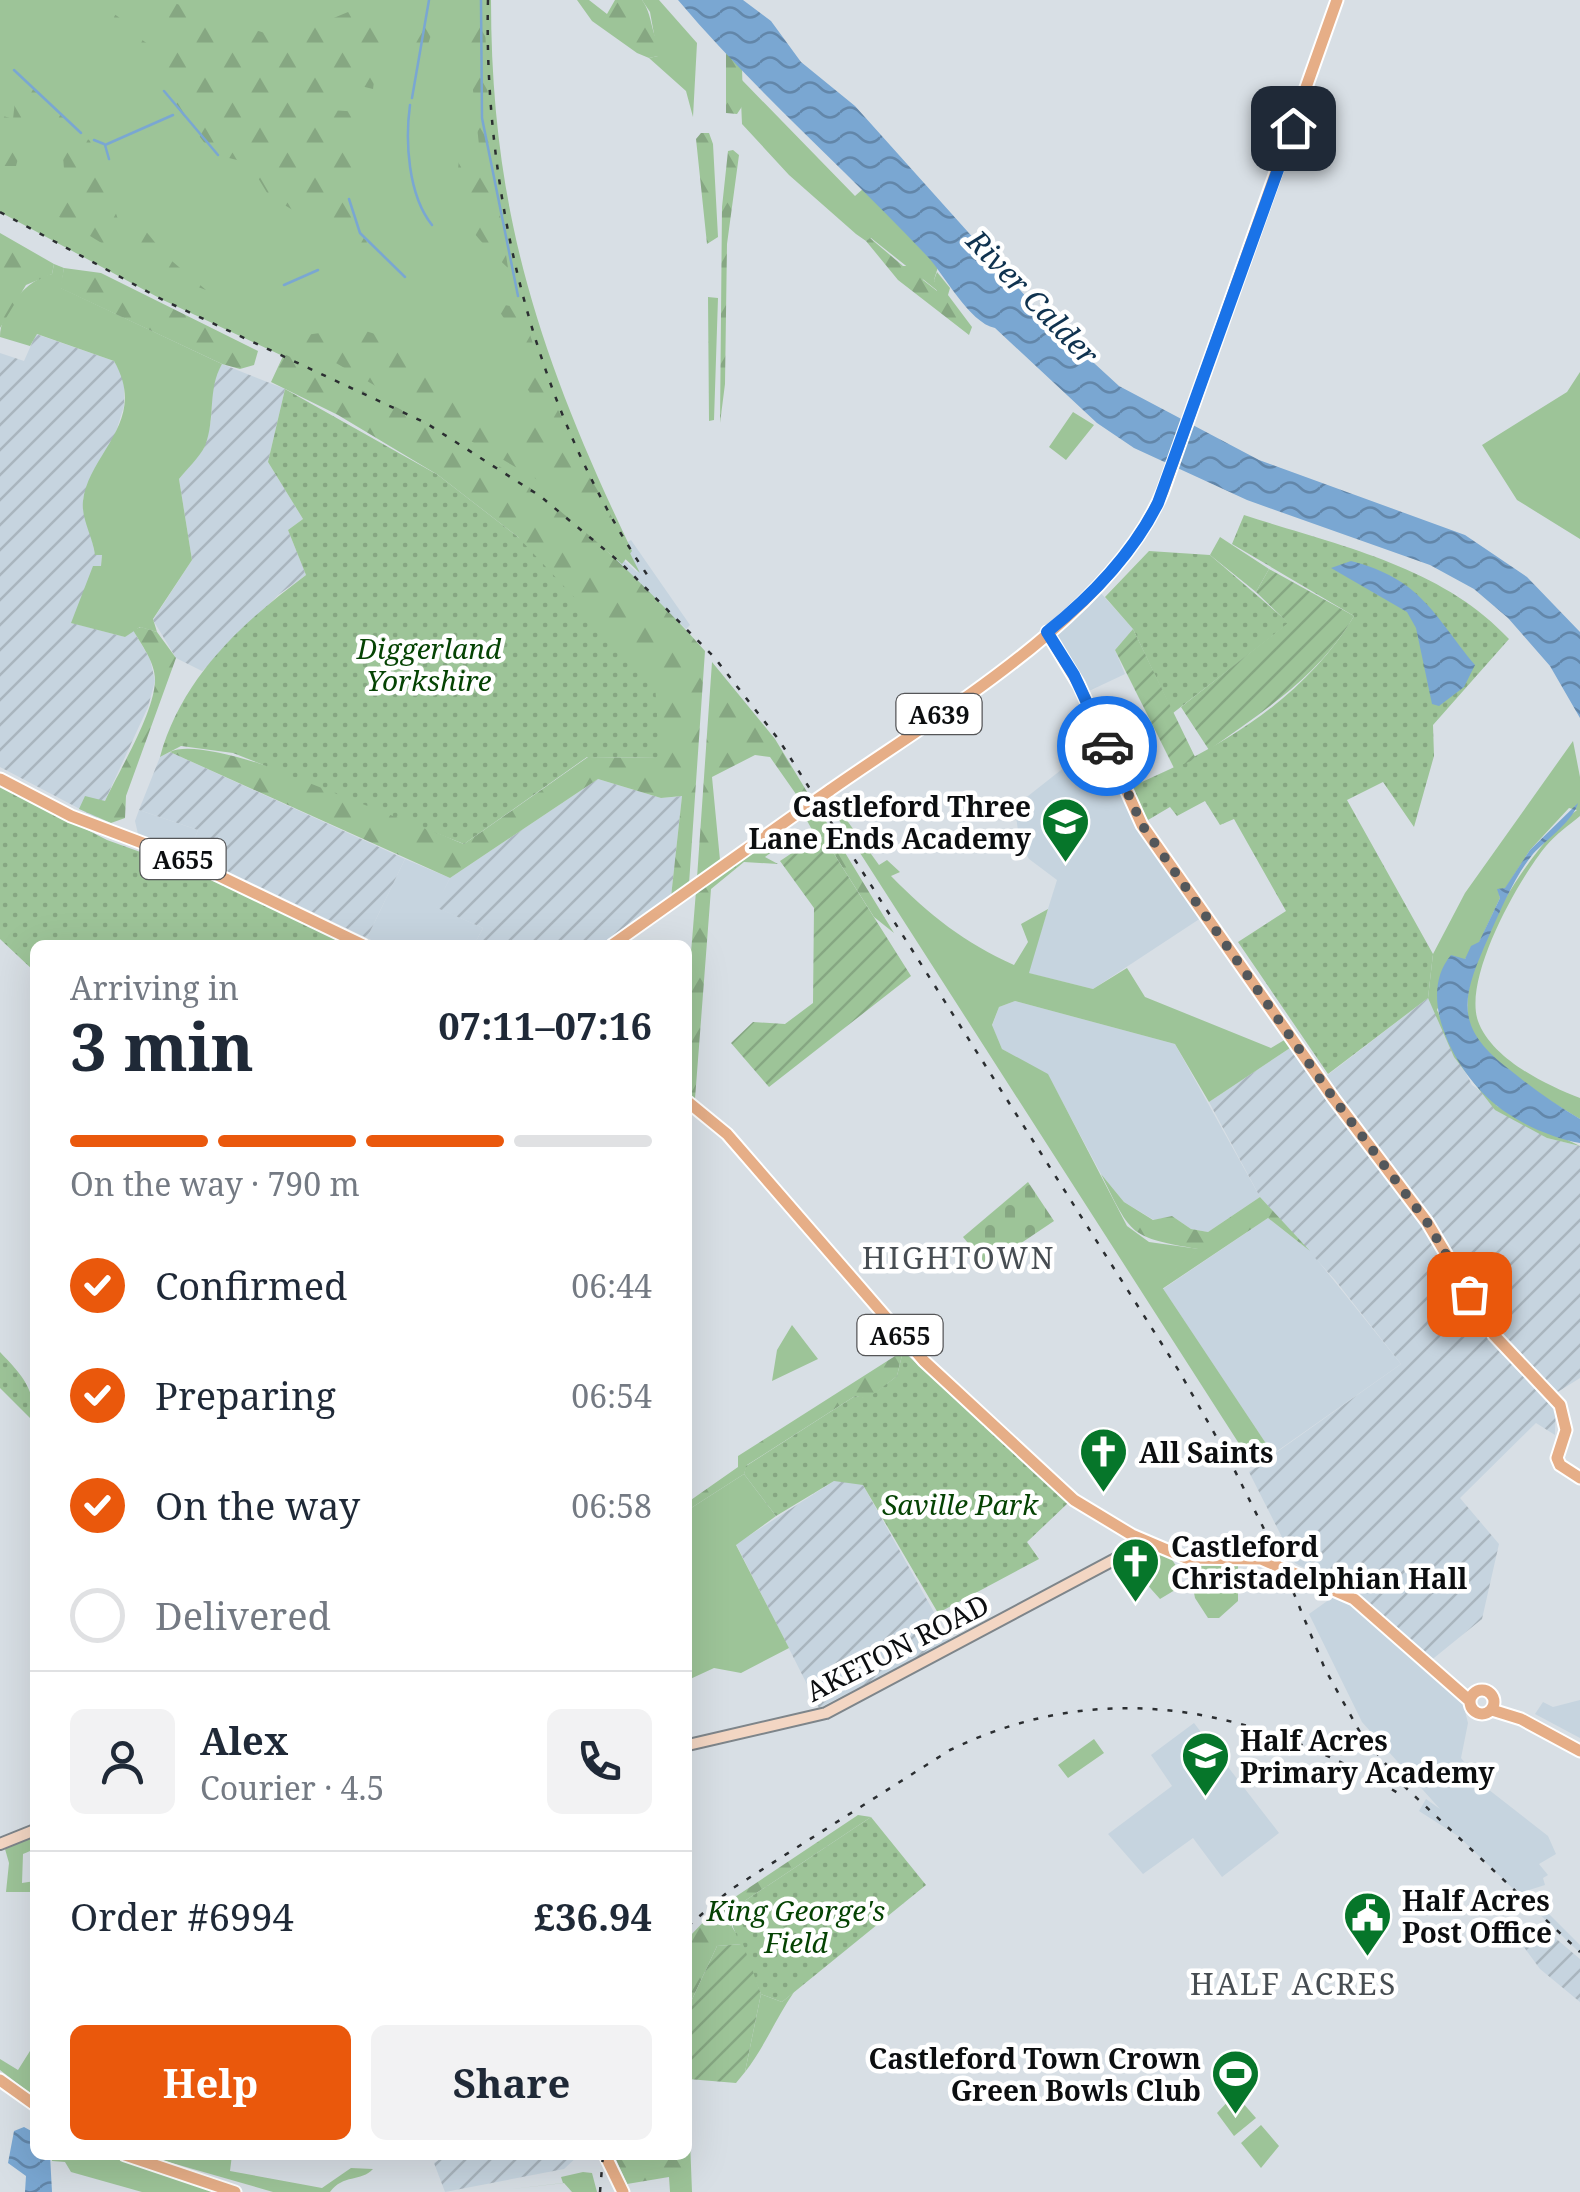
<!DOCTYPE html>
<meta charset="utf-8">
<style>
:root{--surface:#fff;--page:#f2f2f3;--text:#1f2937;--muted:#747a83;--line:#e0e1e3;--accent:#ea580c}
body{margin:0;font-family:"Noto Serif",serif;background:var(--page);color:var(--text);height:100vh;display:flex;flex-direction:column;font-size:38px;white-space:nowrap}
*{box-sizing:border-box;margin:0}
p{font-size:32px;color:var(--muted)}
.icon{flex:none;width:55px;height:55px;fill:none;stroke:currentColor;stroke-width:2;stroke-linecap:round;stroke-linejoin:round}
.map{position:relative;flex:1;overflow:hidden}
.side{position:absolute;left:30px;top:940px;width:662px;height:1220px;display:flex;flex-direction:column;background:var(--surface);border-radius:15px;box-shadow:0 10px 40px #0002}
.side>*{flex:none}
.pin{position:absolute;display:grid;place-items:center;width:85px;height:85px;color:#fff;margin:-42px;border-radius:20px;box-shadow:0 5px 15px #0006}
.courier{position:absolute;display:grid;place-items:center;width:100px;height:100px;margin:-50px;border:8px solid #1a73e8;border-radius:50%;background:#fff;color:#222;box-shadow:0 2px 12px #0007}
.head em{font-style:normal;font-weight:700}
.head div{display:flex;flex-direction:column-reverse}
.head{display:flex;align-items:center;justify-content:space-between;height:170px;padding:0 40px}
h1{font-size:65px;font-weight:700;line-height:75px}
.bar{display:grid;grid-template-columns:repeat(4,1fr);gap:15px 10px;align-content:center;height:120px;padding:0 40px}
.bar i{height:12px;border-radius:8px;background:var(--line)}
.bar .selected{background:var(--accent)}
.bar p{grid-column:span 4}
.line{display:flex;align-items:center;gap:25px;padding:0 40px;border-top:2px solid var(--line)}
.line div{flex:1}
.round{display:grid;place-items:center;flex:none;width:105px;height:105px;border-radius:15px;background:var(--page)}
ol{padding:0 40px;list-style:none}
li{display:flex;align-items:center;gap:30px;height:110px}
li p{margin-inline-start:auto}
li .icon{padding:10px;border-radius:50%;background:var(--accent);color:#fff;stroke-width:4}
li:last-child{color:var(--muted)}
li i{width:55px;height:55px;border:5px solid var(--line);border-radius:50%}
.cta{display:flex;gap:20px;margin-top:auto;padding:20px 40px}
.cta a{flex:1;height:115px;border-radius:15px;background:var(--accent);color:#fff;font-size:40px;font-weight:700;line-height:115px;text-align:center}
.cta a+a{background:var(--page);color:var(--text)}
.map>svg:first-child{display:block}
.built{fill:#c6d4df}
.industrial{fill:url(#industrial-furrows)}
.grass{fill:#9dc498}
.forest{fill:url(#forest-firs)}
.cemetery{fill:url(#cemetery-stones)}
.park{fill:url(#park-dots)}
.garden{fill:url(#garden-furrows)}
.water{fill:url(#water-waves)}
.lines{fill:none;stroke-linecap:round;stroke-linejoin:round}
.stream{stroke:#7aa7d2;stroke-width:2.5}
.secondary-casing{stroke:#7e858a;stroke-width:14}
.primary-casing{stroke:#fff;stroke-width:15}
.secondary{stroke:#f3d6c3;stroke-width:10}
.primary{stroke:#e6ae87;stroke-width:11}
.rail{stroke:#2b2e31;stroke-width:2.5;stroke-dasharray:5 10;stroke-linecap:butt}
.primary-bridge-casing{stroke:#fff;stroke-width:15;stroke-linecap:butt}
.primary-bridge{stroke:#e6ae87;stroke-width:11}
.done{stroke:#53575b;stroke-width:10;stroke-dasharray:0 18}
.route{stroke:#1a73e8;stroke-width:12}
.labels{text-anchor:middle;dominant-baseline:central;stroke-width:9;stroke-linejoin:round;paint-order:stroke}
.shield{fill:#fff;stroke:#555658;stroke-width:2.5}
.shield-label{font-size:25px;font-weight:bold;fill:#0c0e10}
.park-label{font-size:28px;font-style:italic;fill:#054303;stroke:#fff}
.poi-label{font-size:28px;font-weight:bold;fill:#0c0e10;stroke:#fff;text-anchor:start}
.street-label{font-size:28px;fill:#0c0e10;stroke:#fff}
.water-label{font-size:30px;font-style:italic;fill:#0f324f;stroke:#fff}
.neighbourhood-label{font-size:30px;letter-spacing:2.5px;fill:#474d52;stroke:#fff}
</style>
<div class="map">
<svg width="1580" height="2192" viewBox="0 0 1580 2192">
<defs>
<pattern id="industrial-furrows" width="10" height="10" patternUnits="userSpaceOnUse" patternTransform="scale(2.5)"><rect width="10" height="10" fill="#c6d4df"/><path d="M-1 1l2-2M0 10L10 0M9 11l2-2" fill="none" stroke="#a9b5be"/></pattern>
<pattern id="forest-firs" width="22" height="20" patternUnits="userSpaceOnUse" patternTransform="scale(2.5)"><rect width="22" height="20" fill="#9dc498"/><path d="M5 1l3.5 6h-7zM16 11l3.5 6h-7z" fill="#86a782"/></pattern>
<pattern id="cemetery-stones" width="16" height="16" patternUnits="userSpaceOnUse" patternTransform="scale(2.5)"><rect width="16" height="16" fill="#9dc498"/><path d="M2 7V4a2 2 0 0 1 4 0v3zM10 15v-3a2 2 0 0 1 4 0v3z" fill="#86a782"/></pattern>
<pattern id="park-dots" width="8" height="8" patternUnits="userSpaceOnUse" patternTransform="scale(2.5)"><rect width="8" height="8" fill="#9dc498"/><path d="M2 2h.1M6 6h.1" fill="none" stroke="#86a782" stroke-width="1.8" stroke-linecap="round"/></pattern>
<pattern id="garden-furrows" width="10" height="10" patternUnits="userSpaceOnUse" patternTransform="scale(2.5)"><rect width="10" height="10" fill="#9dc498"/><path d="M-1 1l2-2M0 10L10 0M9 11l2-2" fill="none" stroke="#86a782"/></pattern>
<pattern id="water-waves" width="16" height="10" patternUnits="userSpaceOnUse" patternTransform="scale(2.5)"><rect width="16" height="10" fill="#7aa7d2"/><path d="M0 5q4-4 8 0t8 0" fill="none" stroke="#6286a9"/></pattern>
</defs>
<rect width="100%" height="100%" fill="#d8dfe5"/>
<path class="built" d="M631,540L690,625L686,629L610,558L614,552L638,573L623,545Z
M1099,591L1133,629L1115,650L1125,674L1089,691L1056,637L1058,630Z
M1094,744H1099L1135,827L1204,916L1093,989L1028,973L1057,880L1029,859L1020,843L1016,817L1023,800Z
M139,810L198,830L189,853L138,834L135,821Z
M405,859L450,878L436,907L483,928L474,945H382L367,938Z
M1015,1001L1175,1044L1260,1197L1208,1232L1191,1229L1172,1216L1154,1220L1124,1202L1101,1174L1048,1075L1002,1049L992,1026L999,1007Z
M1268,1218L1310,1251L1401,1364L1273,1454L1163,1289Z
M1337,1594L1361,1608L1462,1699L1468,1723L1461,1758L1484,1786L1548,1836L1556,1854L1539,1864L1548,1875L1543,1878L1545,1885L1526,1891L1580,1945V1953L1458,1836L1419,1811L1426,1799L1440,1809L1362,1722L1309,1614Z
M1580,1700V1738L1535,1714L1543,1702L1553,1707Z
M1194,1723L1279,1833L1222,1877L1193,1838L1143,1874L1108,1834L1172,1786L1151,1755Z"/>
<path class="industrial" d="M36,334L114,361L124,378V406L115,435L83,499L95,554L102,555L101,566L72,623L125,637L133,630L150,659L155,681L148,707L97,818L0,767V353L24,361Z
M222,364L285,389L268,462L303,519L288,530L306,575L278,595L202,671L176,658L153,620L192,560L179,479L204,448L211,421L213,380Z
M170,752L405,859L367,938L189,853L198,830L139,810L160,757Z
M598,779L661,798L682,796L671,897L601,945H474L483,928L435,907L450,878Z
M1428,998L1472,1085L1547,1138L1580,1146V1378L1556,1393L1555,1435L1536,1423L1460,1498L1499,1544L1482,1619L1429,1662L1372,1605L1295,1563L1249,1472L1401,1364L1335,1280L1260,1197L1209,1102L1290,1048L1316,1084Z
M846,1479L863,1485L950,1641L819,1708L736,1544L834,1481Z
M1540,1925L1580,1959V2002L1540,1969L1523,1946Z
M446,2155H579L564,2169L445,2192L434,2163Z"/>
<path class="grass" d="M0,0H491C491,215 541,360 632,551L622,564L540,496L426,423L163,300L0,212Z
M642,0H659L697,43L693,117L686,91L649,58L658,56L650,12Z
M740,78L855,196L864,188L938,267L934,280L939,292L871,238L866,241L856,234L789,175L742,124Z
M54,264L64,268L61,288L222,364C207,390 216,418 205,446C199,458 187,469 179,479L192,560L153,619L157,632L140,627L125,637L71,623L93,566H101L102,555H95C93,537 81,519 83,501C89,452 149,422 114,361L37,334L30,346L0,337C0,311 27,279 52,274Z
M1580,372V539L1517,500L1482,445L1567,392Z
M1073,412L1094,425L1066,460L1049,447Z
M1220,537L1269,569L1256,592L1210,555Z
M1573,741L1580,777V816C1569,825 1555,835 1546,846C1518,880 1463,978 1478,1021C1491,1058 1545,1085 1580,1098V1119C1553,1103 1483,1061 1472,1032C1447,973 1531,845 1577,810L1569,808L1530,850L1505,889H1498L1500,898L1479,943L1465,959H1459L1437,1010L1467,1071L1497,1106L1580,1146L1547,1138L1495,1110L1454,1057L1428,998L1433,954L1465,893Z
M833,801L879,865L887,860L900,872L891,876C929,915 965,943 1014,965L1028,942L1021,924L1048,909L1029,973L1093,989L1127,968L1145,997L1271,1048L1286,1039L1290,1048L1209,1102L1175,1044L1015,1001L999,1007L992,1025L1002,1049L1048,1074L1127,1226L1149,1242L1199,1249L1160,1284L1273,1454L1254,1467L828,803Z
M792,1325L818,1359L772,1381L777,1350Z
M744,1474L776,1516L736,1545L789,1648L741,1673L714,1668L688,1680V1510Z
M1149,1549L1171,1558L1181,1574L1175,1590L1160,1599L1126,1561Z
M1238,1565V1601L1219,1618H1208L1195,1598L1191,1577L1201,1566Z
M1094,1739L1104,1753L1068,1778L1058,1765Z
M35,1835V1849L23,1854L22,1883L35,1881V1892H6L9,1863L5,1849Z
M794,1992C776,2018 764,2048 745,2072L761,1994L782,2002Z
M35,2043V2097L0,2070V2059L18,2070Z
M1235,2094L1256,2118L1234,2136L1217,2113Z
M1261,2125L1279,2146L1261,2168L1241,2143Z
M52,2155H113L213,2192H142L71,2172L65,2162L52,2161Z
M144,2155H232L230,2171L322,2188L351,2168L373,2169C361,2182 343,2174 330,2192H273Z
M583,2172L592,2173L597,2192H572L564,2183L486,2192L563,2183L561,2177Z"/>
<path class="forest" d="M165,0L283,39L377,0H394L383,18L373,89L340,81L329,110L362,112C351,165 350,207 373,257L269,196L249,163L213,154L123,37L112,13C130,22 135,40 155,47L166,40L170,24Z
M417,0H430L431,35L410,100L403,95Z
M475,0H484L490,150L508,268C471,233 452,216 459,160L480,154L469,54Z
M577,0H589L607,14L615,0H642C653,15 650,33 661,47L658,56L649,58L637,53L592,21Z
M726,52L742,67L743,105L737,114L726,113Z
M18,74L90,141L119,222L140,224L166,256L206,290L156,271L136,252L113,250L59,217C67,185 67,150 51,120L25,133L16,166H0V151L12,145L0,135V115L13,119Z
M701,133H709L713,144L718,237L707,244L696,139Z
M733,150L739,155L727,244L725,384L720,423L722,207L728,151Z
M0,233L54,264L52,274L26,285L0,328Z
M870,238L903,266H918L923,280L937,291L934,280L937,272L950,288L948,295L972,327L969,335L898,280L866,241Z
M64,268L101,273L258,351L254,365L240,369L222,364L60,288Z
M708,297L718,298L714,420L709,421Z
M494,303L521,308L550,394L640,573L550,487L291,337L356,328L391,339L421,363L432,385L519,438L540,423L529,391L516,379L526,370L528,355Z
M284,354C351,385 419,415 482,455C565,507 640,578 705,651L689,884L671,897L682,796L661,798L598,779L450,878L170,752C211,730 414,824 464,844L588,757L659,758L518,537L438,475L338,415L271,382Z
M141,627L157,632L176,658L126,796L125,818L111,823L79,809L85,796L105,801C120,769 153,715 155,682C156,663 142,646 133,630Z
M712,662L775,739L809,795L798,797L770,757L755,755L712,777L720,860L697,878Z
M819,810L894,933L874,917L824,838L816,837L805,817Z
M786,828L793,836L765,857L778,864L744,862L711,889L695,1099L688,1095V990L696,891Z
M1101,1174L1124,1202L1153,1220L1172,1216L1191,1229L1208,1232L1260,1197L1310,1251L1268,1218L1162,1289L1159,1284L1198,1249C1130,1237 1132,1237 1101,1174Z
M903,1351L897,1376L868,1399L855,1396L747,1465L744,1474L688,1510V1502L738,1467V1456Z
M858,1815L871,1817L734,1908L732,1927L743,1944L717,1946L688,2008V1938L714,1911Z
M688,2088L692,2192H670L669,2177L627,2184L614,2155H688Z"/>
<path class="cemetery" d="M1028,1182L1054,1221L987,1266L963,1237Z"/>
<path class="park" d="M285,389L438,475L518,537L655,684L660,758L587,757L464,844L233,753L181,746L160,757C182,677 242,623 306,575L288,530L303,519L268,462Z
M1244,515C1336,545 1442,566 1509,639L1433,725L1434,756L1414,827L1383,782L1347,800L1433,954L1428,998L1328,1074L1238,942L1286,911L1234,819L1220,825L1205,801L1177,816L1170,807L1148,820L1130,787C1216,751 1305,699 1354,616L1232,544Z
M1149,551L1210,555L1289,623L1173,713L1133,629L1105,597Z
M0,785L107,840L196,872L347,945H35V972L0,939Z
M903,1351L1068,1503L1027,1542L1039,1559L938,1613L863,1485L834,1481L776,1516L744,1474L746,1466L855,1396L868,1398L897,1376Z
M0,1352C23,1376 35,1389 35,1423L0,1388Z
M871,1817L926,1885L782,2002L761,1994L733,1927L734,1908Z"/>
<path class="garden" d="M1269,569L1354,616C1319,676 1265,710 1209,750L1181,707L1288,623L1256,592Z
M1133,629L1196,759L1174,768L1115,650Z
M816,837L824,838L911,976L769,1087L731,1043L753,1022L785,1024L813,1003L814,908L780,861Z
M743,1944L761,1994L745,2072L736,2083L688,2079V2008L717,1946Z"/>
<path class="water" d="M678,0H743L771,21L801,62L855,106L1046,319L1119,386L1259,460L1465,535L1527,577L1580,632V718L1550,666L1508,618L1474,589L1430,565L1247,500L1134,448L1097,423L995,328C969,323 943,272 926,255C844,168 754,90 678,0Z
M1351,561C1421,579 1433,614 1475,665L1464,687L1439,706L1432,704L1416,628L1407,612L1331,568Z
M1578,803C1574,820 1546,840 1533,854C1515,876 1501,909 1489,936C1462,997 1452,1026 1510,1070C1532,1088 1556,1105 1580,1119V1143C1552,1138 1518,1123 1496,1105C1458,1075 1414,999 1451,955L1465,959L1471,946L1479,942L1500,898L1497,889L1505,888L1530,850Z
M24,2127L35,2133V2155H50L52,2192H25L26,2176L8,2163L14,2131Z"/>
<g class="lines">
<path class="stream" d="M481,0L482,118L518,296
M14,70L81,133
M164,91L218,155
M412,98L429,0
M410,105C405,141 408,195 432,225
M94,140L104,144
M109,159L105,145L173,115
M349,199L360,233L405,277
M284,285L318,270"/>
<defs>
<path id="secondary" d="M688,1745L826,1713L1136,1548L1143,1540
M0,1844L35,1830"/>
<path id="primary" d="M1047,632L1079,685L1142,825L1334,1099L1427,1222L1494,1335L1560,1405L1566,1430L1557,1458L1560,1465L1580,1478
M0,779L71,816L182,858L363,945
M829,791C937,715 1111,616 1163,491L1337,0
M612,945L806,807
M688,1102L727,1134L924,1361L1074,1500L1132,1535L1186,1558L1261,1559L1354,1599L1470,1701
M1470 1702a12 12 0 1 1 24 0a12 12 0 1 1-24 0Z
M1492,1710L1521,1719L1580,1751
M0,2080L35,2105
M125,2155L235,2192
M605,2155L623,2192"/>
</defs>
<use href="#secondary" class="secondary-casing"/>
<use href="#primary" class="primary-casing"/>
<use href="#secondary" class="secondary"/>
<use href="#primary" class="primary"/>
<path class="rail" d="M488,0C483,198 537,415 650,579
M0,212L163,300L426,423L540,496L622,564L714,657L779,740L1179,1371L1230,1461L1283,1567L1325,1669L1361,1734L1403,1785L1580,1952
M688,1926L730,1890L950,1750C1107,1674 1258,1709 1403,1796
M600,2192L603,2155"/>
<defs>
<path id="primary-bridge" d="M806,807L829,791"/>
</defs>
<use href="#primary-bridge" class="primary-bridge-casing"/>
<use href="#primary-bridge" class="primary-bridge"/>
</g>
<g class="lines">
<path class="done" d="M1107,746L1142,825L1334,1099L1427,1222L1469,1294"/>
<path class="route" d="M1107,746L1074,675L1047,632C1092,596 1132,555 1158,503L1293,128"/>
</g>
<defs>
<symbol id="school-pin" viewBox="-11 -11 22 30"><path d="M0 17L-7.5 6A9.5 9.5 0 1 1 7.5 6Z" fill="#06762a" stroke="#fff"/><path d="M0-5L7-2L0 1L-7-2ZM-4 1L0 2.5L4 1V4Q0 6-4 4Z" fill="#fff"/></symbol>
<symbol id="church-pin" viewBox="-11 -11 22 30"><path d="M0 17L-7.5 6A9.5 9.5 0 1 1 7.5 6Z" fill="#06762a" stroke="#fff"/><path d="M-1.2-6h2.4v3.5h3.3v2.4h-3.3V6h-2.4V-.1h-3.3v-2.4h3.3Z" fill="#fff"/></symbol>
<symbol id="civic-pin" viewBox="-11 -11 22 30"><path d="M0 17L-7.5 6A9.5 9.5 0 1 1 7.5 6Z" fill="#06762a" stroke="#fff"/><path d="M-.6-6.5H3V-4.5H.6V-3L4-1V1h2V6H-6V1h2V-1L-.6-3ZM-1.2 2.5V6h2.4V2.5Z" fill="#fff"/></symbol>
<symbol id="stadium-pin" viewBox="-11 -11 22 30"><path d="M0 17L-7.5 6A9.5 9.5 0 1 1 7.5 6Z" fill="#06762a" stroke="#fff"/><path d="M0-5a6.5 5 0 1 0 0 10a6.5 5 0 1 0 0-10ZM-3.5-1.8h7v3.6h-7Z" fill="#fff"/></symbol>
</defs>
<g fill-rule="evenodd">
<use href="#school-pin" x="1038" y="794" width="55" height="75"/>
<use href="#church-pin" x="1076" y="1424" width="55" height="75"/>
<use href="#church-pin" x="1108" y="1534" width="55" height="75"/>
<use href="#school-pin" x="1178" y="1728" width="55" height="75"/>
<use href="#civic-pin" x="1340" y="1888" width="55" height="75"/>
<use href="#stadium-pin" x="1208" y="2046" width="55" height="75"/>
</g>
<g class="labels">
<g class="shield">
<rect x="896.5" y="694" width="85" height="40" rx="8"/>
<rect x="140.5" y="839" width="85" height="40" rx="8"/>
<rect x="857.5" y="1315" width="85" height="40" rx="8"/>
</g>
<g class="shield-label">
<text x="939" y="714">A639</text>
<text x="183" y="859">A655</text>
<text x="900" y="1335">A655</text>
</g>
<g class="park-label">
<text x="429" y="648">Diggerland<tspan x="429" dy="32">Yorkshire</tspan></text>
<text x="960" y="1504">Saville Park</text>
<text x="796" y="1910">King George's<tspan x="796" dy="32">Field</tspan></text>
</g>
<g class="poi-label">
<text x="1031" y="806" text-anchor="end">Castleford Three<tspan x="1031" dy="32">Lane Ends Academy</tspan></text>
<text x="1139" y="1452">All Saints</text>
<text x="1171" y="1546">Castleford<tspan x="1171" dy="32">Christadelphian Hall</tspan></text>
<text x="1240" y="1740">Half Acres<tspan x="1240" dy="32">Primary Academy</tspan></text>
<text x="1402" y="1900">Half Acres<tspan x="1402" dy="32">Post Office</tspan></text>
<text x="1201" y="2058" text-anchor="end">Castleford Town Crown<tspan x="1201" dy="32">Green Bowls Club</tspan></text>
</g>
<g class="street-label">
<text transform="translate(897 1647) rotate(-27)">AKETON ROAD</text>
</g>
<g class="water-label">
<text transform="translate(1033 297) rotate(46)">River Calder</text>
</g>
<g class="neighbourhood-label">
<text x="959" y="1257">HIGHTOWN</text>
<text x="1294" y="1983">HALF ACRES</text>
</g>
</g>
</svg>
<div class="pin" style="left:1469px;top:1294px;background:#ea580c"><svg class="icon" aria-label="bag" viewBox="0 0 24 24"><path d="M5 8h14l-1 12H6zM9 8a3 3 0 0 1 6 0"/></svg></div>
<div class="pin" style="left:1293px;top:128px;background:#1f2937"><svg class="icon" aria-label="home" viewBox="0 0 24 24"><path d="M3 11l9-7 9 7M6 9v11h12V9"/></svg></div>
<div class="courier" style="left:1107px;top:746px"><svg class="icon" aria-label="car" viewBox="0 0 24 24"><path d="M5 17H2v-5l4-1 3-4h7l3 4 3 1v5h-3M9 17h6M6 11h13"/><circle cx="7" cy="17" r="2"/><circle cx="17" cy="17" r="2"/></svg></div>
<section class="side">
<div class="head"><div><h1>3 min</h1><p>Arriving in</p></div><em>07:11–07:16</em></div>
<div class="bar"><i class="selected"></i><i class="selected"></i><i class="selected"></i><i></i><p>On the way · 790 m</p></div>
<ol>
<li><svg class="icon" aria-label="check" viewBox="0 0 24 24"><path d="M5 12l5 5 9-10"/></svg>Confirmed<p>06:44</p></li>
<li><svg class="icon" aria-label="check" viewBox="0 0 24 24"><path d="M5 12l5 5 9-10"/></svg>Preparing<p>06:54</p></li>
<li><svg class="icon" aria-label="check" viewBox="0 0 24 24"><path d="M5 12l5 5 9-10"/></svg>On the way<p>06:58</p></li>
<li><i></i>Delivered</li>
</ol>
<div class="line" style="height:180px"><a class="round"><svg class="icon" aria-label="person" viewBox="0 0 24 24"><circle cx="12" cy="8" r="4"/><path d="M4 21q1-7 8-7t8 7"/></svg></a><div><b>Alex</b><p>Courier · 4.5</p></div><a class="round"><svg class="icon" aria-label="phone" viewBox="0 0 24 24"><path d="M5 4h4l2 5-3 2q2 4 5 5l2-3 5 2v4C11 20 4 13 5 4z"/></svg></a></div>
<div class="line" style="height:130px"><div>Order #6994</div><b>£36.94</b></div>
<div class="cta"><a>Help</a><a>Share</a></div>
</section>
</div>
